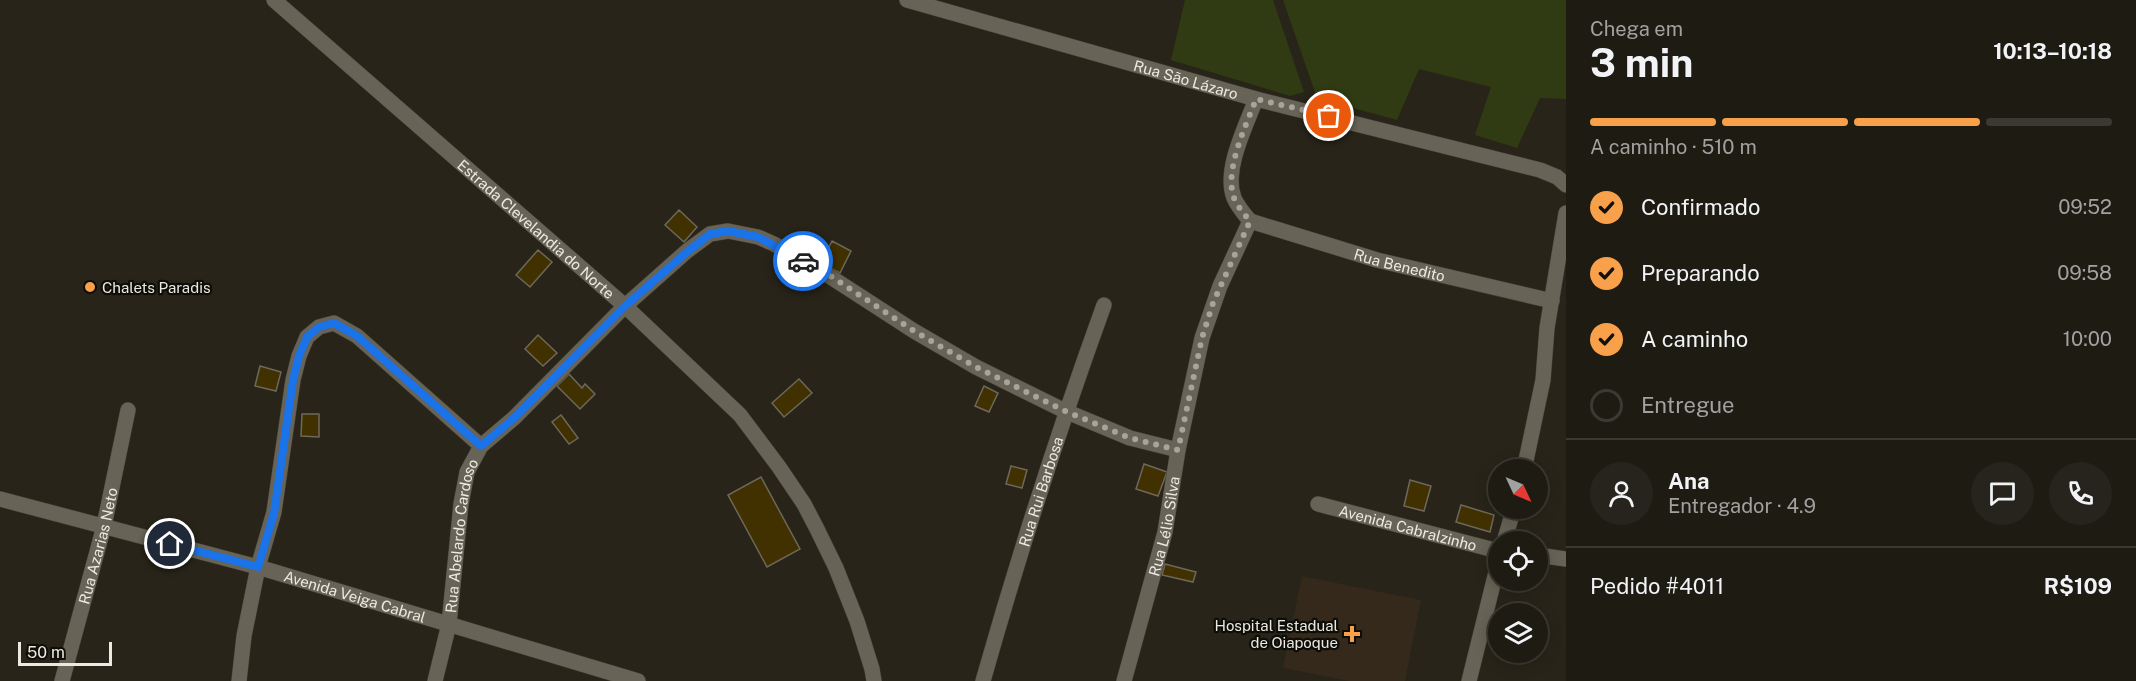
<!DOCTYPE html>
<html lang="pt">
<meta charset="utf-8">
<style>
:root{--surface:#1e1b13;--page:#26241c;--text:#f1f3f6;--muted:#a1a1a0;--line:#3c3933;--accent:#f8a14a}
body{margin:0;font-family:"Public Sans",sans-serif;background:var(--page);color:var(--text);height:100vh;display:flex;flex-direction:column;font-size:22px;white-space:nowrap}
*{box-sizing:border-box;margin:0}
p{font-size:20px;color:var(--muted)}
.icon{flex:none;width:33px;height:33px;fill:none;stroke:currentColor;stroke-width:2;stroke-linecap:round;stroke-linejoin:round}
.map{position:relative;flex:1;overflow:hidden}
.panel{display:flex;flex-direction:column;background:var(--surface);width:570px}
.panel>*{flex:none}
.needle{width:39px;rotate:134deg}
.controls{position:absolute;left:1488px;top:459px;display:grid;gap:12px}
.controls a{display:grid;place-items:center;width:60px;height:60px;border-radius:50%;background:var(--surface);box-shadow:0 3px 15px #0003,0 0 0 2px var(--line);font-size:30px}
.scale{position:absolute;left:18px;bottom:15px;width:94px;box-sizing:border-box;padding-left:6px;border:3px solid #ece9e2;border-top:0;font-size:16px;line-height:21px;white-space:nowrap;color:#ece9e2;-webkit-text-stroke:4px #0f0d08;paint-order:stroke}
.pin{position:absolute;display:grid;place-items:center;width:51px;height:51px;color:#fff;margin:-26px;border:3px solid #fff;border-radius:50%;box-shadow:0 2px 6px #0007}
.courier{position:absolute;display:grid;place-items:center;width:60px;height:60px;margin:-30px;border:4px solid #1a73e8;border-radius:50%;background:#fff;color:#222;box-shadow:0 2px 8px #0007}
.headline em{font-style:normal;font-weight:700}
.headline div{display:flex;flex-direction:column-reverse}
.headline{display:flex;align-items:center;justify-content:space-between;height:102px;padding:0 24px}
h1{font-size:39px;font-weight:700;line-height:45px}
.bar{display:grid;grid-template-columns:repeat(4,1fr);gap:9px 6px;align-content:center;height:72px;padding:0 24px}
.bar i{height:8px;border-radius:4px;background:var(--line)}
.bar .current{background:var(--accent)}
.bar p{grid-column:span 4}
.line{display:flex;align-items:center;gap:15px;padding:0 24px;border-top:2px solid var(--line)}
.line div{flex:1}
.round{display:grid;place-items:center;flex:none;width:63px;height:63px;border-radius:32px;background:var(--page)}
ol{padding:0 24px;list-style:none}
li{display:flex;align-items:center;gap:18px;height:66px}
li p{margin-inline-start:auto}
li .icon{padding:6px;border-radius:50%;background:var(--accent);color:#111;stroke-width:4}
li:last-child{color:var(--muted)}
li i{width:33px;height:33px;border:3px solid var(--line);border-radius:50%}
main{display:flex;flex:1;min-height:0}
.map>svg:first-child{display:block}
.medical{fill:#34291a}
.green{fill:#303b13}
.building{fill:#413100;stroke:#6c685b;stroke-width:1.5}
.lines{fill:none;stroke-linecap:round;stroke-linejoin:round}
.minor-casing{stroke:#464239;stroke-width:16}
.minor{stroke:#676356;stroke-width:15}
.done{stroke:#a7a49c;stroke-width:6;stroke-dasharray:0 10.8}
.route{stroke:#1a73e8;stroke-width:8}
.poi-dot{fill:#f8a14a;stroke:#0f0d08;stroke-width:2}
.labels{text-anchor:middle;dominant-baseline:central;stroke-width:4.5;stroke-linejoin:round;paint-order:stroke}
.street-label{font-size:15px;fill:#ece9e2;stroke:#0f0d08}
.poi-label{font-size:15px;fill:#ece9e2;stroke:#0f0d08;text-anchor:start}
</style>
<main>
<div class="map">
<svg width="1566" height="681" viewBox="0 0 1566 681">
<rect width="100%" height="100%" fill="#282419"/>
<path class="medical" d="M1302,576L1421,600L1405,681H1349L1283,668Z"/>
<path class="green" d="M1185,0H1273L1304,92L1290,96L1171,60Z
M1283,0H1566V99L1540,98L1517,148L1475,135L1491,87L1419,69L1397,120L1317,98Z"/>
<path class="building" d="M679,210L697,227L684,242L665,225Z
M832,241L851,251L840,273L821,263Z
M538,250L552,262L530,287L516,275Z
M538,335L557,353L543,366L525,349Z
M260,366L281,372L276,391L255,386Z
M569,374L582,388L585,384L595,394L580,409L557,386Z
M799,379L812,393L784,417L772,403Z
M984,386L998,393L989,412L975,406Z
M302,414H319V437L301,436Z
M561,415L578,438L569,444L552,422Z
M1144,464L1167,472L1158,496L1136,489Z
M1011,466L1027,470L1022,488L1006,484Z
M761,477L800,549L767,567L728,495Z
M1410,480L1431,486L1424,511L1404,506Z
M1461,505L1494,515L1490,532L1456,522Z
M1165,564L1196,572L1193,582L1162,575Z"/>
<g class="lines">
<defs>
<g id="minor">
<path id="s1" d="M274,0L625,306L740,415L779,467L804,504L817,529L836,568L857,621L872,669L874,681"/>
<path id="s2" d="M907,0L1256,99L1540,170L1557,177L1566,185"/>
<path id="s3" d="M1250,221L1377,260L1552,301"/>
<path d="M1250,221C1244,214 1238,207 1234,198C1223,170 1246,126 1256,99"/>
<path d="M1524,470L1543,380L1547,328L1566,213"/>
<path id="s4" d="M0,499L258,567L638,681"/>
<path id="s5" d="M1318,504L1498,551"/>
<path d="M1504,542L1514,508"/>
<path d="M1538,555L1566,559"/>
<path id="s6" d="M62,681L104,526L128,410"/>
<path d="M239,681L244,636L258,567L274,512L293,380L299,356L307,337L319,327L334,323L357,336L481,446"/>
<path id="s7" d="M435,681L449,624L461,504L467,472L481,446L514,418L625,306L687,251L710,234L728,231L758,237L774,244L826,274L914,331L976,367L1065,411L1130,438L1178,450"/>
<path id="s8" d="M983,681C1019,554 1059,429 1104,305"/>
<path id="s9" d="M1124,681L1165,532L1178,450L1202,338L1220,286L1250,221"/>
<path d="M1469,681L1498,564"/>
</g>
</defs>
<use href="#minor" class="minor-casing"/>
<use href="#minor" class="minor"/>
</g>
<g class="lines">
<path class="done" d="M803,261L826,273L914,331L976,367L1065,411L1130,438L1178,450L1202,338L1213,303L1250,221C1244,214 1238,207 1234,198C1224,170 1246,126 1256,99L1329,116"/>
<path class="route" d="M170,544L258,567L274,513L293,380L299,356L307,337L319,327L334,323L357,336L481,446L514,418L625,306L687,252L710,234L728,231L758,237L803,261"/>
</g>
<g class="poi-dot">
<circle cx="90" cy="287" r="6"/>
<path d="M1349 625h6v6h6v6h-6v6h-6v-6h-6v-6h6z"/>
</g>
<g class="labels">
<g class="street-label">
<text stroke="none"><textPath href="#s2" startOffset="290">Rua São Lázaro</textPath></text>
<text stroke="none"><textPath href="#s1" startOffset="348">Estrada Clevelandia do Norte</textPath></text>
<text stroke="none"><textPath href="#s3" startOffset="156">Rua Benedito</textPath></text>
<text stroke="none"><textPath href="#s8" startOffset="198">Rua Rui Barbosa</textPath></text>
<text stroke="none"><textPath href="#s9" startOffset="160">Rua Lélio Silva</textPath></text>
<text stroke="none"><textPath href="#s5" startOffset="93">Avenida Cabralzinho</textPath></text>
<text stroke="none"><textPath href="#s7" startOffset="148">Rua Abelardo Cardoso</textPath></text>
<text stroke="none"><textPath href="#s6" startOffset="140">Rua Azarias Neto</textPath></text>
<text stroke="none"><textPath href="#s4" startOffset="368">Avenida Veiga Cabral</textPath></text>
</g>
<g class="poi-label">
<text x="102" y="287">Chalets Paradis</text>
<text x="1338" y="625" text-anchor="end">Hospital Estadual<tspan x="1338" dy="17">de Oiapoque</tspan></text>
</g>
</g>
</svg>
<div class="controls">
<a><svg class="needle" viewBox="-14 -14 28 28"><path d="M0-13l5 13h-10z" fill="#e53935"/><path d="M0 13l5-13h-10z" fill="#a1a1a0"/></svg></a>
<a><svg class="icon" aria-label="locate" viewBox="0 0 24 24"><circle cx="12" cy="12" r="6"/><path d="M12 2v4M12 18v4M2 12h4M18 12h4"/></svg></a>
<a><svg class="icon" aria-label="layers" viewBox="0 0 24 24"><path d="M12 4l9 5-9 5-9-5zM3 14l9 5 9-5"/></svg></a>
</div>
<div class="scale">50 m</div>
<div class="pin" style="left:1329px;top:116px;background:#ea580c"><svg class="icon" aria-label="bag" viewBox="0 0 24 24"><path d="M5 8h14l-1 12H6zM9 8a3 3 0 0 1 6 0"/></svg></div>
<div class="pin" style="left:170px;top:544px;background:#1f2937"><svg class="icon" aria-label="home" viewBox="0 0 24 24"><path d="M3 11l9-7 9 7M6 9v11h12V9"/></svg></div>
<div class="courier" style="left:803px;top:261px"><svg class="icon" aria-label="car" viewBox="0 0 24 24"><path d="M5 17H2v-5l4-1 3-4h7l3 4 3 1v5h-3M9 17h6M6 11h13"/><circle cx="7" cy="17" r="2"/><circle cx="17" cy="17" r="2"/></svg></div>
</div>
<section class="panel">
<div class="headline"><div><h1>3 min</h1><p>Chega em</p></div><em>10:13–10:18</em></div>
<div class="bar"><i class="current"></i><i class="current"></i><i class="current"></i><i></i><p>A caminho · 510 m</p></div>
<ol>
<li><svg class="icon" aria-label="check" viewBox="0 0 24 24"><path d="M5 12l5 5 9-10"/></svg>Confirmado<p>09:52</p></li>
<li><svg class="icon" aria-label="check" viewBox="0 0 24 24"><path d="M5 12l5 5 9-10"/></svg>Preparando<p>09:58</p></li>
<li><svg class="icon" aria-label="check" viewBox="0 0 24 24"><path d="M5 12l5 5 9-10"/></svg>A caminho<p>10:00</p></li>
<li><i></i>Entregue</li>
</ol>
<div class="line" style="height:108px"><a class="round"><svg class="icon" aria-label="person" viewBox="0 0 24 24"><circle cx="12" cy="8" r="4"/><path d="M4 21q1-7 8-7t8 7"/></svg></a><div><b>Ana</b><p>Entregador · 4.9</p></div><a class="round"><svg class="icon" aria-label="chat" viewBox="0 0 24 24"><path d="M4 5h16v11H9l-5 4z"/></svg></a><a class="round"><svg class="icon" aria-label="phone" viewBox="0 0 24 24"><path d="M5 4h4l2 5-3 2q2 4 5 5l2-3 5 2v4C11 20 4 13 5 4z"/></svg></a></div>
<div class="line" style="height:78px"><div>Pedido #4011</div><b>R$109</b></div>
</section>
</main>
